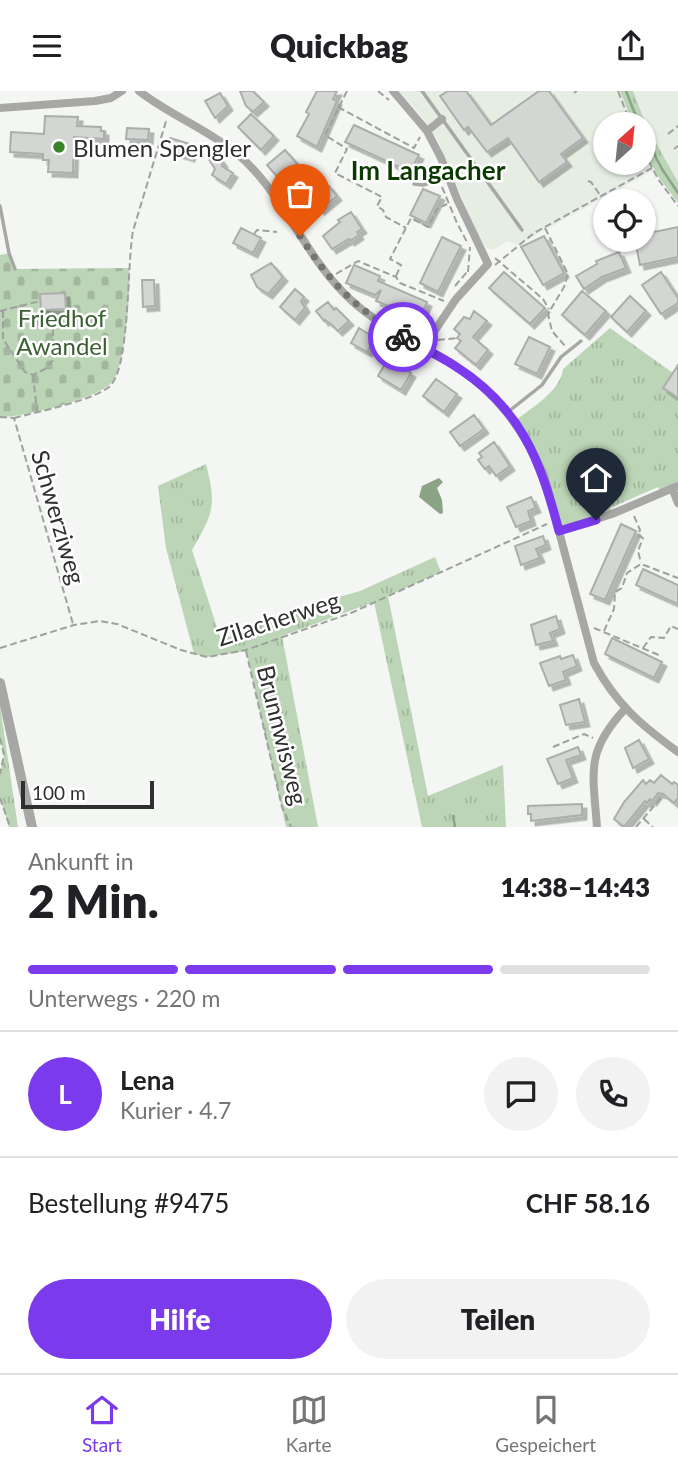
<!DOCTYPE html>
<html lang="de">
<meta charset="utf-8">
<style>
:root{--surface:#fff;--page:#f2f2f2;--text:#202124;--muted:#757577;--line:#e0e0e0;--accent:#7c3aed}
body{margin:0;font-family:Lato,sans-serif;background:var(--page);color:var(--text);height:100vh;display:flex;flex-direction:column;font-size:26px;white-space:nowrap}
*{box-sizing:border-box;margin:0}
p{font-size:23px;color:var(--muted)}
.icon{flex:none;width:38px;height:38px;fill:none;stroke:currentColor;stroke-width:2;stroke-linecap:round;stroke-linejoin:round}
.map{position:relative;height:736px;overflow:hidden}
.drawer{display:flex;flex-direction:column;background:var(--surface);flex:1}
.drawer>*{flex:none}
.needle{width:46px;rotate:27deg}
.fabs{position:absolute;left:593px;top:21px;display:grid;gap:14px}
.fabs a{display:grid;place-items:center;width:63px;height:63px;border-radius:50%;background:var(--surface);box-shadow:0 2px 5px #0004;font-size:35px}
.scale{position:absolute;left:21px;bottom:18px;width:133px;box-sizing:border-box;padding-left:7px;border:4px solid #2e2f2e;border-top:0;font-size:19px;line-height:24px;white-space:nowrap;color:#2e2f2e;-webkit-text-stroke:5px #fff;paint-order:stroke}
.pin{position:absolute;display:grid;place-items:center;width:60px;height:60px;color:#fff;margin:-72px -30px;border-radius:50% 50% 50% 0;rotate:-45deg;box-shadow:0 0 7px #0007}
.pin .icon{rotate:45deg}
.courier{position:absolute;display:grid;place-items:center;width:70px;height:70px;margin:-35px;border:5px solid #7c3aed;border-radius:50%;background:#fff;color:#222;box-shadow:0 2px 9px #0007}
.headline em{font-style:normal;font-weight:800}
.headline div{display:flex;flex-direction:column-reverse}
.headline{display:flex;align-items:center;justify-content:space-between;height:119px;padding:0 28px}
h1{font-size:46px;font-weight:800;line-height:52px}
.bar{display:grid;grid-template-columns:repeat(4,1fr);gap:10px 7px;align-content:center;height:84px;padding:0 28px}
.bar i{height:9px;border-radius:5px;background:var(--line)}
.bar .selected{background:var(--accent)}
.bar p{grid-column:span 4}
.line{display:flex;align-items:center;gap:18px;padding:0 28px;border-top:2px solid var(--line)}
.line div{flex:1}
.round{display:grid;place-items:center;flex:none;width:74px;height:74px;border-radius:37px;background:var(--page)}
.cta{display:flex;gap:14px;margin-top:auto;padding:14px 28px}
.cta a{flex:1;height:80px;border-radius:42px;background:var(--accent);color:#fff;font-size:28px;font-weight:800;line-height:80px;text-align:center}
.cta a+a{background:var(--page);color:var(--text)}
header{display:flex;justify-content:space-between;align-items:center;height:91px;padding:0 28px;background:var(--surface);font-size:32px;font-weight:800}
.tabs{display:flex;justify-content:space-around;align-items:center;height:98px;border-top:2px solid var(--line);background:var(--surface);font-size:19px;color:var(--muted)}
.tabs a{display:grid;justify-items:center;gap:4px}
.tabs .selected{color:var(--accent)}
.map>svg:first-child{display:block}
.built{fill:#e6eee4}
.grass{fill:url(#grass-tufts)}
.cemetery{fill:url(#cemetery-stones)}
.water{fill:#8ba485}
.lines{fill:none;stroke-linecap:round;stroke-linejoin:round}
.stream{stroke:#8ba485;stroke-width:2.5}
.building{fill:#d3d6d3;stroke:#abaeaa;stroke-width:2;filter:url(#shadow)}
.path{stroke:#9ea19e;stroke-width:2;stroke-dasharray:7 3.5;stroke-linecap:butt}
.service{stroke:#a7a8a6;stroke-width:3.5}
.minor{stroke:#a7a8a6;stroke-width:8}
.tertiary{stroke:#a7a8a6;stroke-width:10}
.done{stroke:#737573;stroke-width:7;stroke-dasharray:0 12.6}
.route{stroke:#7c3aed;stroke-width:9}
.poi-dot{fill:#3c842a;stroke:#fff;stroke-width:2.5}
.labels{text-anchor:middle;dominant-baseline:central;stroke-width:5;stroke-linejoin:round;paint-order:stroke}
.poi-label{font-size:24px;fill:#2e2f2e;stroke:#fff;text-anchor:start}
.park-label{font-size:24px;fill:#3a5f32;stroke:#fff}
.street-label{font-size:24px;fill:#2e2f2e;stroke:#fff}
.neighbourhood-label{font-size:26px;font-weight:bold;fill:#0b3a00;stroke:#fff}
</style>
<header><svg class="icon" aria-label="menu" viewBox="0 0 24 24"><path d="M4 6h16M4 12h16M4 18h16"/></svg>Quickbag<svg class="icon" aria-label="share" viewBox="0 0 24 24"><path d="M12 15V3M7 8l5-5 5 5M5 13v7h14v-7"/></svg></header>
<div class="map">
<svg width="678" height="736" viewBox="0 0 678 736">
<defs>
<pattern id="grass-tufts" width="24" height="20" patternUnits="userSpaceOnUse" patternTransform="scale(1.75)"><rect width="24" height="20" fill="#bcd5b6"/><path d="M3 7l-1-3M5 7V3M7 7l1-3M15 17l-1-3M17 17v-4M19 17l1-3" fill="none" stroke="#a2b79d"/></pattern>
<pattern id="cemetery-stones" width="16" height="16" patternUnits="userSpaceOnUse" patternTransform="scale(1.75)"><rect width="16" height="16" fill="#bcd5b6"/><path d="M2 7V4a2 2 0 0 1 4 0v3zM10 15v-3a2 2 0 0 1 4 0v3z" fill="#a2b79d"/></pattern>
<filter id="shadow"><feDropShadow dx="4.5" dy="4.5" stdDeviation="0" flood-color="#0004"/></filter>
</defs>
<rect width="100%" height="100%" fill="#f3f6f3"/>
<path class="built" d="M398,0H620L633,33H606V72H644V57L655,78L518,154L507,150L495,158H489L481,152L438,50L419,22Z
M633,0H678V91L647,36Z"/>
<path class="grass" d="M620,0H633L647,36L678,91V112L657,84L644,57V33H633Z
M610,237L673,282L663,296L678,307V395L661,401L658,396L610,417L612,423L559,440L544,384L515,330C531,317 561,300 563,278Z
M206,373C217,416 213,422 192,459L221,549L294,519L360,500L435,466L441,481L388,505L428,705L503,674L506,736H422L374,511L282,545L318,736H286L246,560L207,566L194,563L166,457L158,395Z
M0,615L18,736H9L0,706V683L4,664L0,648Z"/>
<path class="cemetery" d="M9,162L15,178L129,177C131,199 125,273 113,290C101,307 21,327 0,326V164Z"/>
<path class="water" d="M439,387L443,391L437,397L442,409L443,422L440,423L419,406L422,395Z"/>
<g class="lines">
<path class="stream" d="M626,0L639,33
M644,44L662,78L678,102
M453,725L455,736"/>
</g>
<path class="building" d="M240,0H253L264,11L253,21L246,15Z
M317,0H337L333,8L337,10L317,56L297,45L309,23L306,21Z
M448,0H466L491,34L539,0H549L583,47L561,63L567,71L539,91L508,47L487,61L468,36L464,39L440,5Z
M220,2L228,15L215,27L205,10Z
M251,23L274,45L261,59L238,36Z
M45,25L78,26L77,35L101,36V40H104V48L74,46L73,82L48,81L49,69H43V63L10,61L11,41L44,43Z
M354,34L419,64L410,81L345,51Z
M127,37L149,38L148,49L126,48Z
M170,47L193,54L190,66L167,59Z
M285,59L300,76L303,74L324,99L329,95L337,105L320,119L289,85L282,91L267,74Z
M218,65L223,72L222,75L233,82L226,93L212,84L215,78L208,67L212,70Z
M423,98L440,105L426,132L410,124Z
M351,121L362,138L357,141L359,144L350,150L349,148L332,158L323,145L340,131L338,129Z
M678,136V166L640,174L635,149H644V143Z
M241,137L261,147L253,162L233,152Z
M544,145L564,182L543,194L521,156Z
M442,146L461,155L438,201L420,192Z
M619,161L626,177L602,186L584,198L576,185L597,173L596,170Z
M271,172L283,186L268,203L257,196L251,184Z
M354,174L380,185L378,190L427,211L420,228L376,210L381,199L375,204L346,192Z
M504,181L545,217L530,233L489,197Z
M661,181L678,207V212L661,223L642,194Z
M142,189H154L155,215L143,216Z
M295,198L304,206L301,210L305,217L295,229L280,216Z
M582,200L606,220L585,244L562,224Z
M65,202L66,218L41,219L40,203Z
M630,205L646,220L627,241L611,226Z
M328,211L334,219L336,217L349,230L338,240L331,233L325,229L324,230L316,220Z
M474,220L487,230L473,246L488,259L476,274L455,257L461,250L457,247L460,243L454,238L464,226L470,228Z
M359,237L375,247L367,261L351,252Z
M529,246L550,256L537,283L515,273Z
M388,268L411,282L401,299L378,285Z
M678,274V307L663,297Z
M436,288L457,303L444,321L423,305Z
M474,324L484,338L460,355L450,341Z
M494,351L510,375L496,385L489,375L485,378L478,369L482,366L479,362Z
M531,406L536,417L528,420L531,430L516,436L507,416Z
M621,433L636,440L605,509L590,503Z
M543,445L546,454L536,458L540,467L521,474L515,455Z
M643,478L678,494V513L636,494Z
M556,525L560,538L550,542L553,550L536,554L531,534Z
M612,547L662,571L654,587L605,563Z
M573,564L577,575L563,581L566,589L549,595L540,572L560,565L561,568Z
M579,608L585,631L566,634L560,614Z
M639,649L649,668L633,677L625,657Z
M578,656L581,664L566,669L573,687L558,693L547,668Z
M661,684L672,693L674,691L678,694V707L674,712L663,703L658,702L652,710L650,708L647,712L645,710L624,736L614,728L624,711L643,689L646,693L650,689L654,692Z
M582,713V724L531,730V723H528V715Z"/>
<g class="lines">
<path class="path" d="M347,0L325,44L347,58L335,82L382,106L377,115L383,119L386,126L406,137
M378,0L389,9
M618,0L631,33
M574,2L577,0
M338,16L414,57L420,46
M668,43L678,35
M674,58L678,55
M644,61L658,88L678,115
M588,90L591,91L600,104
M442,96L457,132L467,151
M545,137L568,183L564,196L548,223L552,240L565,255
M254,143L257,139L277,141
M495,167L543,208L549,218
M495,174L534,142L652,77
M468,181L470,156
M336,183L358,170L396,186L400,192L444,210
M396,185L401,174L390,168L411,127L428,136L437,118L447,113
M455,195L467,181
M0,220L40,210
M3,220V248L25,281L33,284L45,278L54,268L52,219
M415,241L428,233
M438,249L457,247
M33,284L37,320
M0,326L14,327L73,533
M14,327C36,321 97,309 111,294C130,273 127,172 133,140L167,27
M634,425L640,439L638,444L643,447L638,460L641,472
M594,537L661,565
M604,540L614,518L615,501L622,497L627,482L641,473L678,487
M0,557L74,534L100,530L117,533L181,559L207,566L246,559L351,522L547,433
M643,557L651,546L664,547L671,535L678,538
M246,560L282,716L291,736
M0,647L4,664L0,683
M553,656L584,643L593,647
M0,707L10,736
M644,728L653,736
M636,736L660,708L656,705"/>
<path class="service" d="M422,0L522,139
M414,93L423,94L447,87
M0,115L9,162L15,178
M508,321L542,294L561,266L581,250"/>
<path class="minor" d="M139,0C175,28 221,43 253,78C290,118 310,172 351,209C381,237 420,253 454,274C497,301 523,339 544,384L594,572C616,613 641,634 678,661
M393,0L427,40L441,67L457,108L488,173L456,208L423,257
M0,17L95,10L111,7L122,0
M427,40L442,28
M672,397L678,412
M559,440L612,423L678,395
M597,736C593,681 585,661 625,618"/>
<path class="tertiary" d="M0,592L32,736"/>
</g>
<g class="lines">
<path class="done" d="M300,145C333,195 352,214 403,246"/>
<path class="route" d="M403,246C420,256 438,264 455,275C521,317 540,368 559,440L596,429"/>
</g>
<circle class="poi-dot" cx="59" cy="56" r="7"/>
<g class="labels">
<g class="poi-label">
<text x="73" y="56">Blumen Spengler</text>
</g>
<g class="park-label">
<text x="62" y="226">Friedhof<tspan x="62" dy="28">Awandel</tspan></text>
</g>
<g class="street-label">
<text transform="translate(59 426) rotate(74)">Schwerziweg</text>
<text transform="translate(278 527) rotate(-18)">Zilacherweg</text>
<text transform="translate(283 644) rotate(76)">Brunnwisweg</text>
</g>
<g class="neighbourhood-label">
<text x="428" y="79">Im Langacher</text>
</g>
</g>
</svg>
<div class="fabs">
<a><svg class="needle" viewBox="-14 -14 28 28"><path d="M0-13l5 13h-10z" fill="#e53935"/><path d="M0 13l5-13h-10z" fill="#757577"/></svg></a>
<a><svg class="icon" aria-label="locate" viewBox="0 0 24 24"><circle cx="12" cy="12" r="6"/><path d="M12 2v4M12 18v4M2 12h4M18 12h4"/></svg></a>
</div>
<div class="scale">100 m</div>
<div class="pin" style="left:300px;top:145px;background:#ea580c"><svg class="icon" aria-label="bag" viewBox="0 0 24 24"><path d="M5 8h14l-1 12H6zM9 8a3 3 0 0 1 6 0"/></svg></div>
<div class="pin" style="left:596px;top:429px;background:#1f2937"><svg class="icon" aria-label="home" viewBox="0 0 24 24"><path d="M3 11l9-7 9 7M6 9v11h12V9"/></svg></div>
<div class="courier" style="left:403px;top:246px"><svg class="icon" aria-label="bike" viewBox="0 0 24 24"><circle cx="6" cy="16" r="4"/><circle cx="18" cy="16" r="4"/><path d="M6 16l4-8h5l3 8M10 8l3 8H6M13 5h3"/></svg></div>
</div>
<section class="drawer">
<div class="headline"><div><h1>2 Min.</h1><p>Ankunft in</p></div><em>14:38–14:43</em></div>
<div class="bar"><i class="selected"></i><i class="selected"></i><i class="selected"></i><i></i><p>Unterwegs · 220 m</p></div>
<div class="line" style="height:126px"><b class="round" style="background:var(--accent);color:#fff">L</b><div><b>Lena</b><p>Kurier · 4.7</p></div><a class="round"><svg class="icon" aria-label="chat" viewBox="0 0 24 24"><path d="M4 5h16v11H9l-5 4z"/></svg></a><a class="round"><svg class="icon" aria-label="phone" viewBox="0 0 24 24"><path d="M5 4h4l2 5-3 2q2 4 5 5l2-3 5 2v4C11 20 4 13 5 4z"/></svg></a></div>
<div class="line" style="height:91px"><div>Bestellung #9475</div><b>CHF 58.16</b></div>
<div class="cta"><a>Hilfe</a><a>Teilen</a></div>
</section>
<nav class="tabs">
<a class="selected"><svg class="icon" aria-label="home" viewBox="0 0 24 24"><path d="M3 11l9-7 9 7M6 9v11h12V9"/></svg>Start</a>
<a><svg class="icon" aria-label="map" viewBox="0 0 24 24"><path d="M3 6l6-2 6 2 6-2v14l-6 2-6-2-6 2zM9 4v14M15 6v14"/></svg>Karte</a>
<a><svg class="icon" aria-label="saved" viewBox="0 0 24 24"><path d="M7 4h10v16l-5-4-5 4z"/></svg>Gespeichert</a>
</nav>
